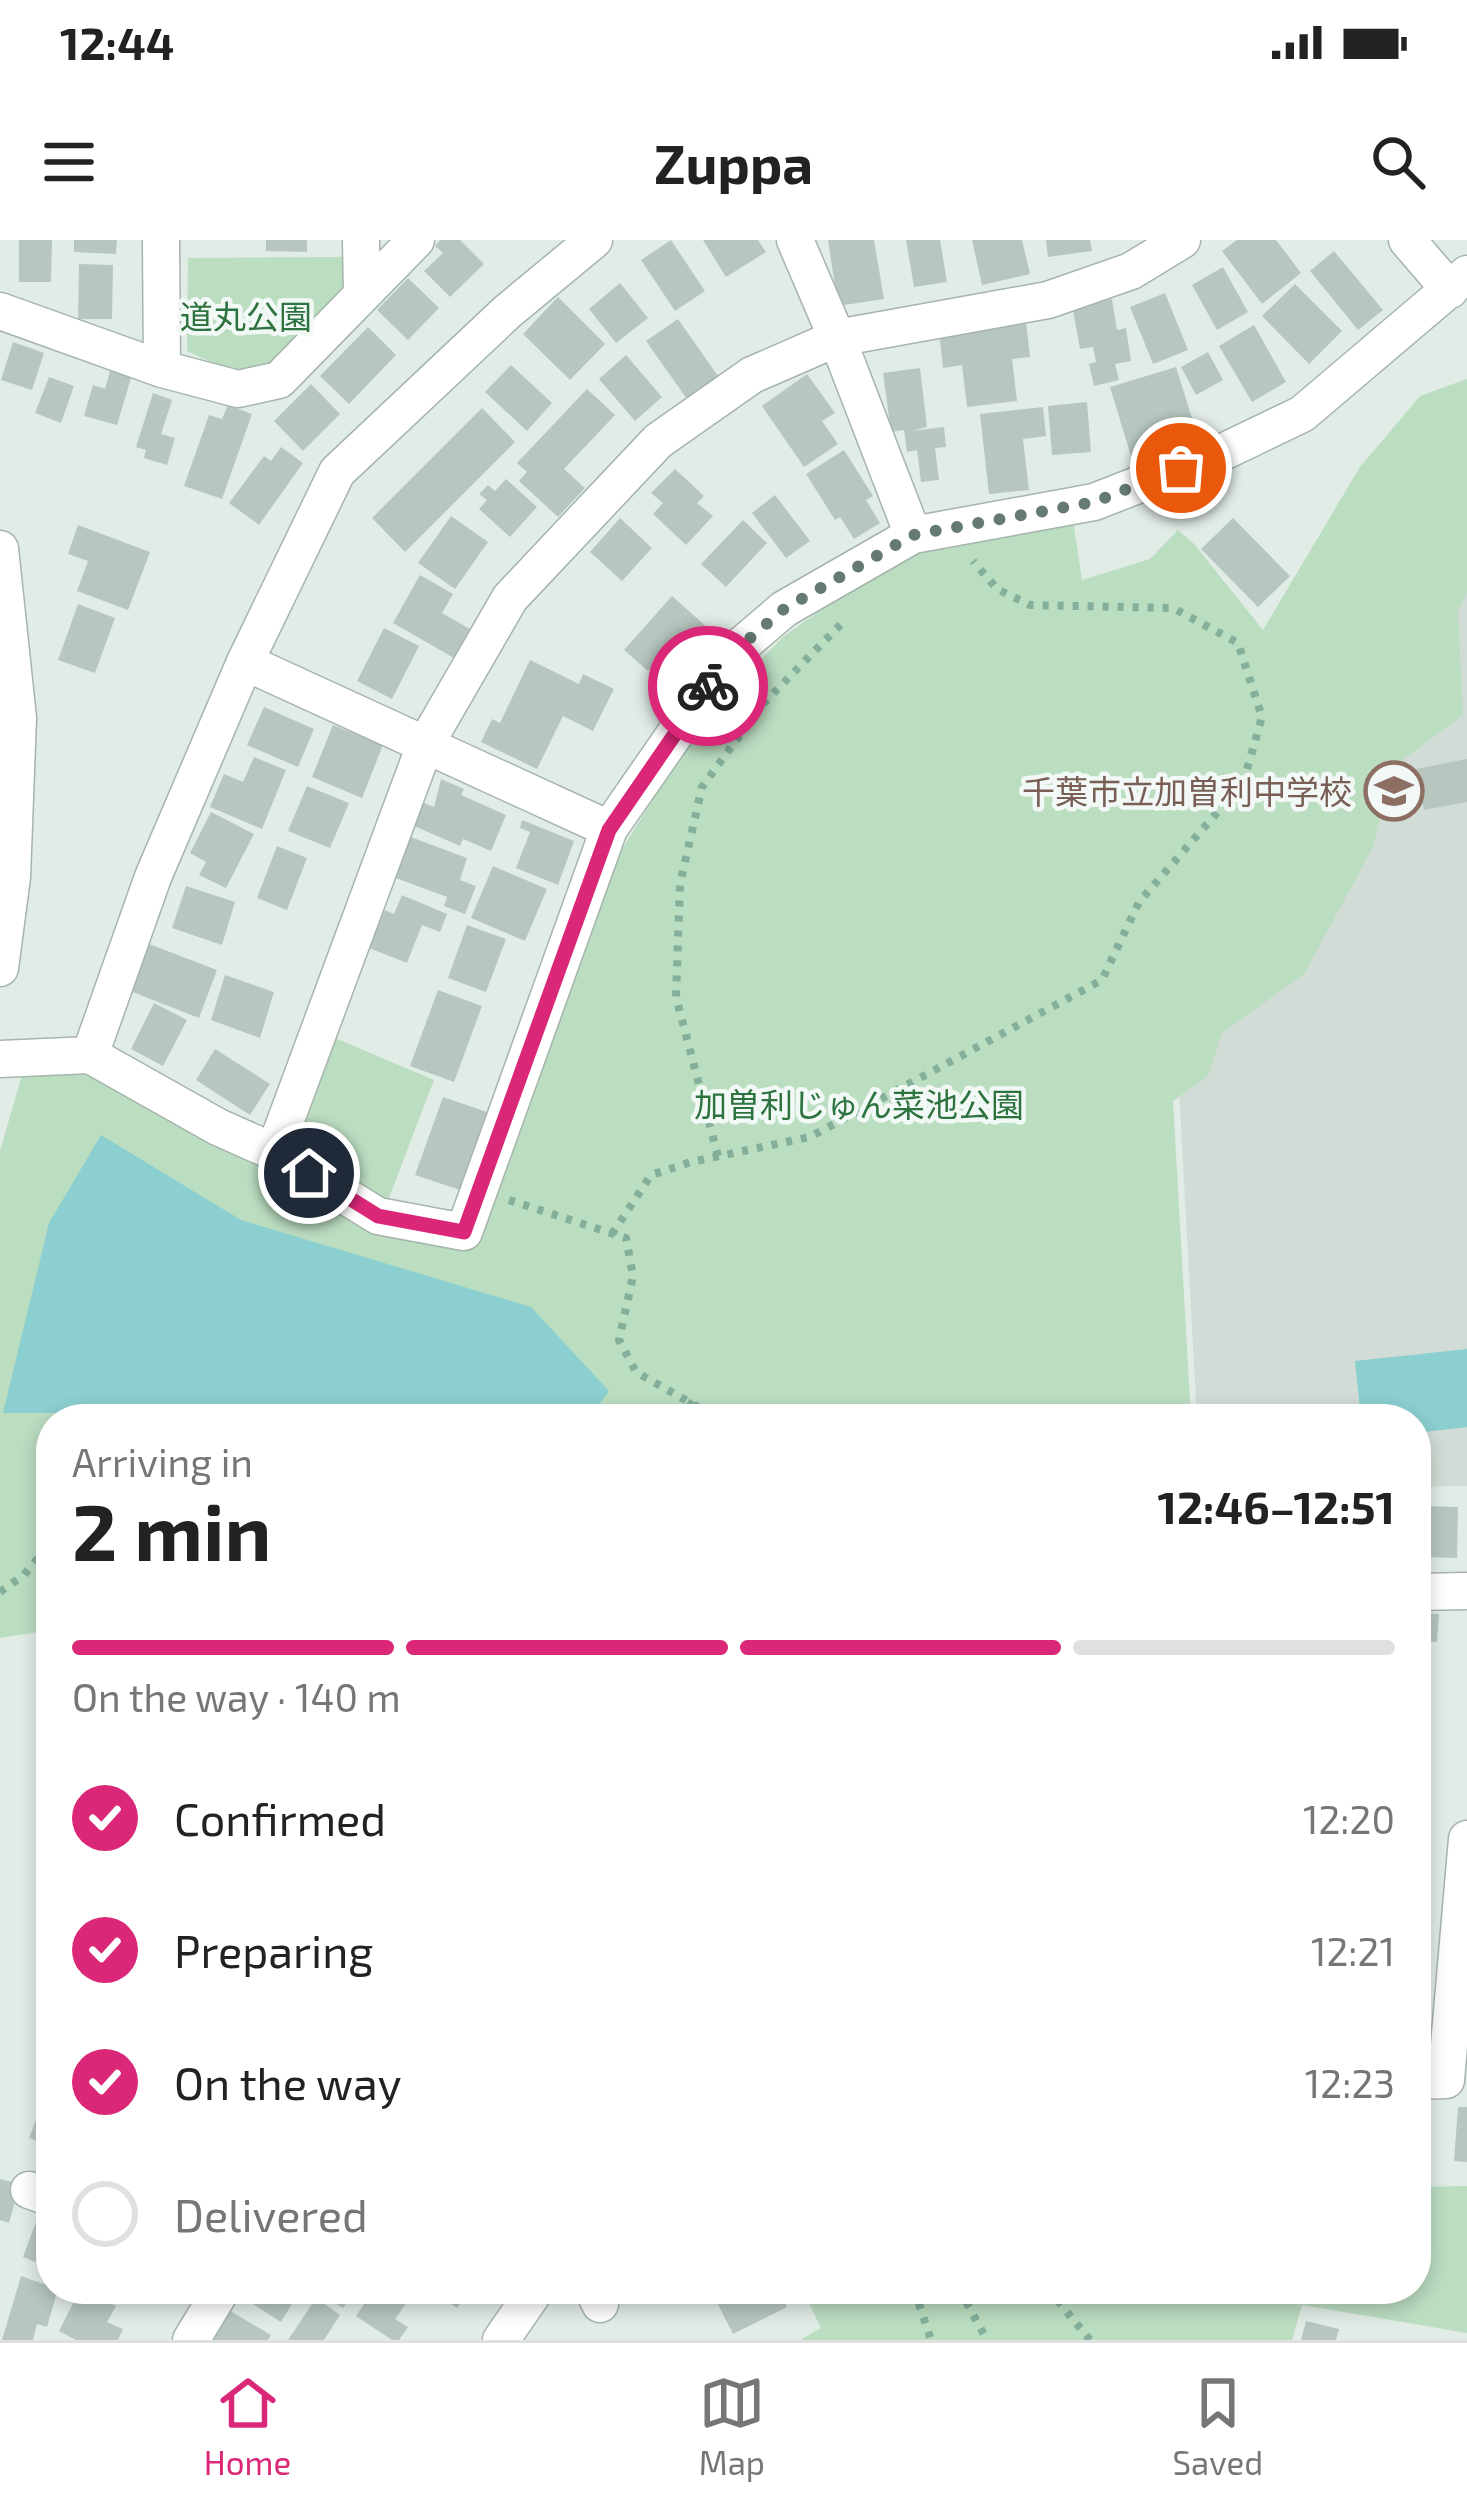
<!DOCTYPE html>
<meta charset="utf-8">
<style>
:root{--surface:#fff;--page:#f2f2f2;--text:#222;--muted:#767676;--line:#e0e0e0;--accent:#db2777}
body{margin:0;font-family:"Exo 2","Noto Sans JP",sans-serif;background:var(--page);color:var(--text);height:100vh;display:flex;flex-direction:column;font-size:45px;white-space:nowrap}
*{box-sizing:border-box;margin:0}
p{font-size:39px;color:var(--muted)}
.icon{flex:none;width:66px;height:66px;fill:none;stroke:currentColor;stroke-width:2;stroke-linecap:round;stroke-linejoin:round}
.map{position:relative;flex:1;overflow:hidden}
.side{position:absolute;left:36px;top:1164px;width:1395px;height:900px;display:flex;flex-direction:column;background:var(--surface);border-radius:48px;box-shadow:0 6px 18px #0003}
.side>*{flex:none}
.pin{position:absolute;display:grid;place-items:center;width:102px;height:102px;color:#fff;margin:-51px;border:6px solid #fff;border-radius:50%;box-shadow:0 3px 12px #0007}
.courier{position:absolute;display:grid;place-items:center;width:120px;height:120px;margin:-60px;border:9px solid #db2777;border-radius:50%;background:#fff;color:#222;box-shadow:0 3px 15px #0007}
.headline em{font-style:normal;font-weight:700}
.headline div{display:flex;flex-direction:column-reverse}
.headline{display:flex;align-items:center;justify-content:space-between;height:204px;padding:0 36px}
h1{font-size:78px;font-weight:700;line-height:90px}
.bar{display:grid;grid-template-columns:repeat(4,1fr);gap:18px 12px;align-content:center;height:144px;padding:0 36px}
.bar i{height:15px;border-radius:9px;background:var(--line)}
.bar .on{background:var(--accent)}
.bar p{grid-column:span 4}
ol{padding:0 36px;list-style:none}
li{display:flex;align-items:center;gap:36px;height:132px}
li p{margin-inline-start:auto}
li .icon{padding:12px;border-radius:50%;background:var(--accent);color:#fff;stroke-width:4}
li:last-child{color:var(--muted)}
li i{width:66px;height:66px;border:6px solid var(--line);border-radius:50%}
.status{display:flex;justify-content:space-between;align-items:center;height:84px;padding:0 60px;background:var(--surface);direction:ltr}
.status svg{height:33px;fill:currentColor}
header{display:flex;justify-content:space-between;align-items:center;height:156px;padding:0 36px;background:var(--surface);font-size:54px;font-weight:700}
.menu{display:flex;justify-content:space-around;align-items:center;height:168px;border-top:3px solid var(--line);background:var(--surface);font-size:33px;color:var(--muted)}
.menu a{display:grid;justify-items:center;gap:6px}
.menu .on{color:var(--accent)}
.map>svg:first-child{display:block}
.built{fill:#d0dcd5}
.green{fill:#bbddc0}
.water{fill:#8bcfd0}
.building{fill:#b7c7bf}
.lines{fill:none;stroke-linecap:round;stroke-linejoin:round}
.minor-casing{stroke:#a5b4ac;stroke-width:39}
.path{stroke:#83af9b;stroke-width:8;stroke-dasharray:6 9;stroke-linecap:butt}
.minor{stroke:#fff;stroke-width:36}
.done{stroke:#657a71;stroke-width:12;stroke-dasharray:0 21.6}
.route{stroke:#db2777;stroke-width:15}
.labels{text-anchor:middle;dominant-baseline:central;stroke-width:9;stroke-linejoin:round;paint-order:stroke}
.park-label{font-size:33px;fill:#2d733f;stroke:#f2f8f5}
.education-label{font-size:33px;fill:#785e54;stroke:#f2f8f5;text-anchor:end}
</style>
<div class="status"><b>12:44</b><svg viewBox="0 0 49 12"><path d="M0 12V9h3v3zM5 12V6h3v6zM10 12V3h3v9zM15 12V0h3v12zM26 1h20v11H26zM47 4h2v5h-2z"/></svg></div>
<header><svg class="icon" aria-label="menu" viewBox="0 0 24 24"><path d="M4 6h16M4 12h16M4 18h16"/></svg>Zuppa<svg class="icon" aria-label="search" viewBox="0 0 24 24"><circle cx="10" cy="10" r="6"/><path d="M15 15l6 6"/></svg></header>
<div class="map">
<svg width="1467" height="2100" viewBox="0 0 1467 2100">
<rect width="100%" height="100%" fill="#e2ece6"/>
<path class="built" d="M1467,308V1246L1416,1247V1179H1197L1176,795Z"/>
<path class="green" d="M348,17V56L272,131L234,133L187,111L188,18Z
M1467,139V352L1458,371L1463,475L1390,529L1373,607L1304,734L1222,793L1208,836L1173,861L1191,1179H51V1390L0,1398V911L24,828L84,824L378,976L475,1008L556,775L621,611L702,480L783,397L915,303L1072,273L1082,340L1150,319L1178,290L1194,304L1263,390L1360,227L1420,156Z
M335,798L434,840L387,963L323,925L301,897Z
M1467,1946V2093L1302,2065L1292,2100H800L821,2088L802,2049H1416V1947Z"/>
<path class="water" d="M101,895L241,980L531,1067L609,1151L594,1172L3,1173L49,983Z
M1467,1109V1187L1416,1193V1179H1361L1355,1121Z"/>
<path class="building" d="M19,0H52L51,42H19Z
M74,0H117L116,14L74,12Z
M266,0H307V12L266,11Z
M440,0H460L484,24L450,57L424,31L443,13L435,6Z
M671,0L705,51L675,71L641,20Z
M703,0H758L766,12L726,37Z
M828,0H874L884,59L838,66Z
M906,0H940L947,42L914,47Z
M972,0H1022L1030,34L982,45Z
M1046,0H1090L1092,11L1048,17Z
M1237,0H1276L1301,33L1262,64L1222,11Z
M1334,11L1383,70L1358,90L1310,31Z
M79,24L113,25L112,79H78Z
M1223,27L1248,72L1217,90L1192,45Z
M408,38L439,68L408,100L377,70Z
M620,43L648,78L616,103L589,69Z
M1295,44L1342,91L1309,124L1262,76Z
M1165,53L1188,110L1153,124L1130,67Z
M558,57L605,104L570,140L523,94Z
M1112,59L1117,90L1126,88L1131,121L1115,124L1119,140L1094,146L1089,124L1096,122L1093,107L1080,109L1072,65Z
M678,79L718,136L687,159L646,101Z
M1026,81L1030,117L1012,119L1017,161L967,167L962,125L943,128L939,92Z
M1254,85L1286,142L1252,162L1219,106Z
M368,87L396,115L349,164L320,136Z
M13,102L44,113L32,150L1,140Z
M1208,112L1223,140L1196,155L1181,127Z
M626,115L662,157L635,181L599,139Z
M511,125L552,163L527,191L485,152Z
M1176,127L1192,178L1183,181L1191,208L1134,226L1110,147Z
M920,128L927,187L911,191L944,187L946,207L935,208L939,240L921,242L917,210L907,212L904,190L891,192L883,133Z
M110,131L131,138L117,185L84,176L93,145L105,149Z
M807,134L835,173L822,181L838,204L804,227L762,166Z
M49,137L74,146L61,183L35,173Z
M311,144L340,174L303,211L274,181Z
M587,149L615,175L564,229L585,248L558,277L519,241L527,232L517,223Z
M153,153L172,160L161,194L175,198L167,225L144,218L146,210L136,207Z
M1087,162L1091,212L1052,215L1048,166Z
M228,165L252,174L222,259L184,246L209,175L222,179Z
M1043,167L1046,196L1023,199L1029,250L989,254L980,174Z
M482,168L515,202L405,312L372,278Z
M281,207L303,223L259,285L229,263L264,216L271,221Z
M844,210L873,256L866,260L880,283L854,299L840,277L835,280L806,234Z
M675,229L704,256L697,263L713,276L686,305L653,274L663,263L651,253Z
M506,239L537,267L510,297L479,269L487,260L479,254L488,245L495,251Z
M775,255L810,301L786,318L752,273Z
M451,276L488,302L455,349L418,323Z
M620,278L652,308L622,341L590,312Z
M1233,278L1290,336L1258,367L1201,309Z
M743,280L767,303L726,347L701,324Z
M78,285L150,312L128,370L77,351L88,321L68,314Z
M420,335L453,354L442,373L470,389L454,418L393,383Z
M672,356L709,389L671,430L659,419L648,431L624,410Z
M78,364L115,378L95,433L58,420Z
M384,388L419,406L392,459L357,441Z
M530,420L579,444L583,434L614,449L593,491L563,476L537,529L481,502L492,479L500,483Z
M264,467L314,489L298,527L247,505Z
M333,485L383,505L362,558L312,537Z
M254,517L286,530L262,589L210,567L224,534L243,542Z
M1467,519V562L1424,570L1416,529Z
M441,539L464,549L461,555L506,575L491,611L463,599L460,606L414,586L424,563L434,567Z
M307,546L349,563L330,608L288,591Z
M211,572L254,594L226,648L199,635L206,622L190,613Z
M522,580L574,601L558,645L516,628L530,592L520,588Z
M408,596L467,618L460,640L476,646L465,674L444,666L447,657L393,637Z
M277,606L307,618L287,670L257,658Z
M493,626L547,649L525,701L471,678Z
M186,646L235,662L222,705L172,688Z
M402,655L447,674L440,692L422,685L407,723L369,708L385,670L394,674Z
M467,685L506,699L486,752L448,738Z
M149,704L217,730L199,778L130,751Z
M225,735L274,752L260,798L211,780Z
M438,750L482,766L454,842L410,826Z
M154,763L187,780L163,826L131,809Z
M215,809L270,844L250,875L196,840Z
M443,857L487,872L460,950L415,935Z
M1423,1266L1458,1267L1457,1318L1422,1317Z
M1416,1373L1439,1374L1437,1402L1423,1401L1422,1423L1416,1422Z
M51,1843V1906L29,1898Z
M1458,1867H1467V1922L1454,1921Z
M0,1939L20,1944L9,1983L0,1980Z
M41,1968L51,1971V2028L23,2017Z
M21,2036L58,2049L47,2087L37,2084L33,2100H2Z
M80,2049L116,2066L107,2082L123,2089L118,2100H76L59,2091Z
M240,2049H301L281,2082L237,2054Z
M323,2049H356L343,2068L320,2054Z
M428,2049H470L457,2068Z
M710,2049H778L787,2067L733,2094Z
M371,2054L387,2065L394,2054L407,2062L395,2079L408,2087L399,2100H392L356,2076Z
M316,2058L340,2075L324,2100H288Z
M220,2065L271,2095L268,2100H200Z
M1306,2081L1339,2089L1336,2100H1301Z"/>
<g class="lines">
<defs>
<path id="minor" d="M161,0L162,129
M361,0L362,53
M795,0L837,98L913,295
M1407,0L1450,50
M0,71L162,129L238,149L279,140L416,0
M0,309L18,478L12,637L0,728
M245,422L609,589
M90,815L153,637L245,422L337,232L507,72L594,0
M0,819L90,815L218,887L274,912L378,976L464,992L609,589L729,416L784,369L913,295L1094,262L1225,211L1302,174L1467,34
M274,912L425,505L510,358L658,201L752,135L837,98L1048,60L1131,31L1182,0
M1416,1352L1467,1351
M1416,1841L1446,1840L1467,1599
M29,1950L51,1958
M593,2049L600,2064
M191,2100L222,2049
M501,2100L536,2049"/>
</defs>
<use href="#minor" class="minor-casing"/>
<path class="path" d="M718,916L676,757L680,644L702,547L761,466L846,379
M509,960L626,998L633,1036L619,1100L636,1132L719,1179
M612,994L651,935L691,922L810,897L1102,740L1139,662L1243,543L1262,477L1238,403L1173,368L1030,365L997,349L973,321
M682,1179L693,1161
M0,1352L24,1335L51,1302
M914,2049L931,2100
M959,2049L987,2100
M1048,2049L1090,2100"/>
<use href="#minor" class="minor"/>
</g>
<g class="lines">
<path class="done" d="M708,446L729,416L784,369L913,295L1094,262L1181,228"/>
<path class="route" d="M309,933L378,976L464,992L609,590L708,446"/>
</g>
<defs>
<symbol id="school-ring" viewBox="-11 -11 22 22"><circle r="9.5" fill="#f2f8f5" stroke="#8d6e63" stroke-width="1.5"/><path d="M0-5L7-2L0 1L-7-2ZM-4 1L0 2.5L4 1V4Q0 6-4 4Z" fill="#8d6e63"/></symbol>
</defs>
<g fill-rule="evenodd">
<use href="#school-ring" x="1361" y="518" width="66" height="66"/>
</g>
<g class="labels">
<g class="park-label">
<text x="246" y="76">道丸公園</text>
<text x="859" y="864">加曽利じゅん菜池公園</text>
</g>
<g class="education-label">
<text x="1352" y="551">千葉市立加曽利中学校</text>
</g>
</g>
</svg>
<div class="pin" style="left:1181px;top:228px;background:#ea580c"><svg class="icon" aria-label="bag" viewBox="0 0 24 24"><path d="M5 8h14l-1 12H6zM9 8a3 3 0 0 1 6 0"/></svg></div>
<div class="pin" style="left:309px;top:933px;background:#1f2937"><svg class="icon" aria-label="home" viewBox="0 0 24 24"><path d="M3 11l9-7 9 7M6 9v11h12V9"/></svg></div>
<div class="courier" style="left:708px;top:446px"><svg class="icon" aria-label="bike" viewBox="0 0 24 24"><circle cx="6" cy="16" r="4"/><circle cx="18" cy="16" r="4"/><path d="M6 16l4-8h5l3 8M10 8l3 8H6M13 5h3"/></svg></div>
<section class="side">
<div class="headline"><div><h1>2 min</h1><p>Arriving in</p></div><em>12:46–12:51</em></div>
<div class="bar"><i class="on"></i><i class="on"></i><i class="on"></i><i></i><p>On the way · 140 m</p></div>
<ol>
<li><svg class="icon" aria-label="check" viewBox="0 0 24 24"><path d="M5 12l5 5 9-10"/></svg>Confirmed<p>12:20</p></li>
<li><svg class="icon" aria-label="check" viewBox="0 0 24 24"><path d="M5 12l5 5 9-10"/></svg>Preparing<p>12:21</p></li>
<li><svg class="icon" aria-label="check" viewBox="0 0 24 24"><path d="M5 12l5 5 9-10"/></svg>On the way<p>12:23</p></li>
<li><i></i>Delivered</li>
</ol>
</section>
</div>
<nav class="menu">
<a class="on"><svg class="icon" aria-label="home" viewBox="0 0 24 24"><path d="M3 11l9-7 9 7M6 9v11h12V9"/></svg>Home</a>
<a><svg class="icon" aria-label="map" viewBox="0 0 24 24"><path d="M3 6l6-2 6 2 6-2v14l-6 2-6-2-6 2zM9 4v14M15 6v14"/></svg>Map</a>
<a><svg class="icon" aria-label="saved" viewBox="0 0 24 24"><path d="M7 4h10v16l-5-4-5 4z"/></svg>Saved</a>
</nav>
